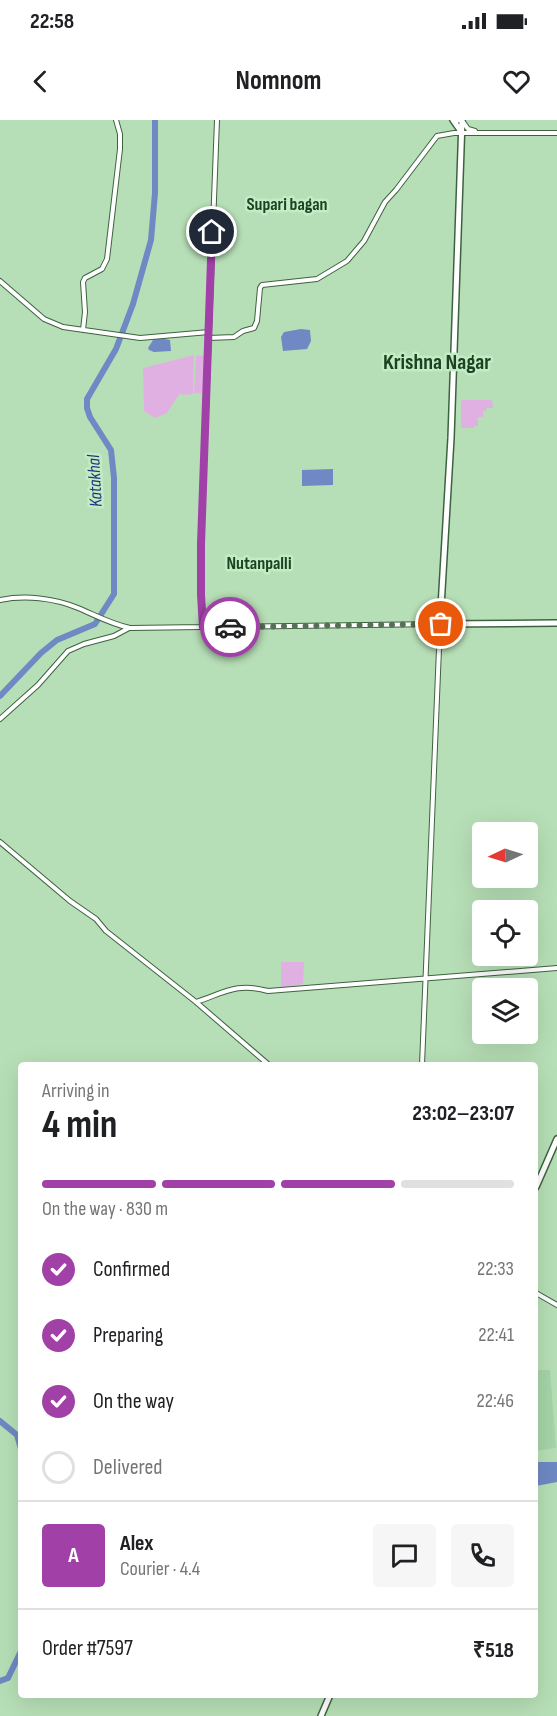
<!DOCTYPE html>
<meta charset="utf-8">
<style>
:root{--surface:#fff;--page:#f6f6f6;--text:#202124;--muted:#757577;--line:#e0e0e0;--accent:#a140a7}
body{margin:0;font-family:"Sofia Sans Condensed",sans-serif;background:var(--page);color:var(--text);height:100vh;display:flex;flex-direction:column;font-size:22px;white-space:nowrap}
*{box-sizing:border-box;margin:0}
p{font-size:20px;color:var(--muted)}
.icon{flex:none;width:33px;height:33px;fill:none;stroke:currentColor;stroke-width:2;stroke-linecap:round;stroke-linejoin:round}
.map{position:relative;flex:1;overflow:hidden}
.side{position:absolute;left:18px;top:942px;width:520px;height:636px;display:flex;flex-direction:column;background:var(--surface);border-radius:6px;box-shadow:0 6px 24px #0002}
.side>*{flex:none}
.needle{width:39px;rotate:266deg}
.buttons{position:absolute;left:472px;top:702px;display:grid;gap:12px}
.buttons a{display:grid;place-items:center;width:66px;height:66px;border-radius:6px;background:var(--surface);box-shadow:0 6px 24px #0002;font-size:30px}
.pin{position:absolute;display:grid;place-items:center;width:51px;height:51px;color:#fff;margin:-26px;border:3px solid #fff;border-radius:50%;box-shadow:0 2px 6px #0007}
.courier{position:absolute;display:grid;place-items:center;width:60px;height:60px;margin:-30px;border:4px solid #a140a7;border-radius:50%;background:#fff;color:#222;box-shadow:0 2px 8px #0007}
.summary em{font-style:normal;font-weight:700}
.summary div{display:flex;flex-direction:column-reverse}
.summary{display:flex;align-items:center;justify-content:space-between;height:102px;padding:0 24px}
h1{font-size:39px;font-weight:700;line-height:45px}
.bar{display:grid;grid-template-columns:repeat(4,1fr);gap:9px 6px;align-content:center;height:72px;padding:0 24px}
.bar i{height:8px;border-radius:4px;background:var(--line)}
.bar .selected{background:var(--accent)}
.bar p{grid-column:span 4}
.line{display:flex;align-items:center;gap:15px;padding:0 24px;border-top:2px solid var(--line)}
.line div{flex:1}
.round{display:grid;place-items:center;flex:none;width:63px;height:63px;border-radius:6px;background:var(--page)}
ol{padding:0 24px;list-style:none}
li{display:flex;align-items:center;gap:18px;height:66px}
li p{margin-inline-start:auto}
li .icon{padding:6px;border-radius:50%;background:var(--accent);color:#fff;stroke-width:4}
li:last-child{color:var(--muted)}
li i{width:33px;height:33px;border:3px solid var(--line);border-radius:50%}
.status{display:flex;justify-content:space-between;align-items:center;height:42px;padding:0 30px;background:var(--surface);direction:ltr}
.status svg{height:16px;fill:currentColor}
header{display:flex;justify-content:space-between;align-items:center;height:78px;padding:0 24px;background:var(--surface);font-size:27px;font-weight:700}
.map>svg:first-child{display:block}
.built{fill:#a6d4a7}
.green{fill:#e1b0e2}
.water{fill:#6e89c4}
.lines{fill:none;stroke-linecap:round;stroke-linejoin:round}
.river{stroke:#6e89c4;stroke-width:6}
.minor-casing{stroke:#3e6240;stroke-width:6}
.major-casing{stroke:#3e6240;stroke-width:8}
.minor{stroke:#fff;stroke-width:4}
.major{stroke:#fff;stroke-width:5}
.done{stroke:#576f57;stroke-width:6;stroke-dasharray:0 10.8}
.route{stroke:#a140a7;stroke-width:8}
.labels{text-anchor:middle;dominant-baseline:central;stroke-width:5;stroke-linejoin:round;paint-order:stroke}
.neighbourhood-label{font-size:18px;font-weight:bold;fill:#1e4121;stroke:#c3ecc4}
.water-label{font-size:18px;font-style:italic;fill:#1e387f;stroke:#c3ecc4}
.district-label{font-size:22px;font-weight:bold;fill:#1e4121;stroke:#c3ecc4}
</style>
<div class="status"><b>22:58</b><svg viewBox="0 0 49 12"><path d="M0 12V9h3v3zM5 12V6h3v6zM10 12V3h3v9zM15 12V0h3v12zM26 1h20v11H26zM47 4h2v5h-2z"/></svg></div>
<header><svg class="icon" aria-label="back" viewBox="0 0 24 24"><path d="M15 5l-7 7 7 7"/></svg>Nomnom<svg class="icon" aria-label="heart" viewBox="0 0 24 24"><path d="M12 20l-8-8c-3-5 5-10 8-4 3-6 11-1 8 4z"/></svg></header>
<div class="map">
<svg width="557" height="1596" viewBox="0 0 557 1596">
<rect width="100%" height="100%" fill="#b7dfb7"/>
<path class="built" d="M536,1250H550L556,1328L536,1331Z"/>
<path class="green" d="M194,235L193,274L182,275L180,273L167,293L155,298L144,291L143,248Z
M207,235L205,273H194L196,236Z
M461,280H492L493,288H486V291H483V297H478V306H474V308H461Z
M281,842H304L303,864L281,868Z"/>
<path class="water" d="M301,209L310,210L311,221L307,229L283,231L281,217L284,212Z
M160,218L170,220L171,231L154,232L149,230L148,228L153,220Z
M333,349V365L302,366V350Z
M536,1342H557V1362L536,1366Z"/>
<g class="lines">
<path class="river" d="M0,576L41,533L57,520L95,504L114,474V358L111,330L90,297L87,288V279L116,229L133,184L151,120L155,73V0
M0,1301L17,1315L21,1329
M0,1561L8,1558L21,1531"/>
<defs>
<path id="minor" d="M463,2L468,9L475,11
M0,161L44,199L63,207L140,218L209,212
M83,210L85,192L83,162L85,158L102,149L107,139L120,29V14L116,0
M209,218L234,217L243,211L254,208L257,201L260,168L262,165L317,159L347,141L364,121L385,82L396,70L437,16L454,13H557
M0,480C25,475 54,478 78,488C95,495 111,504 130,508L440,504L422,945
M203,507L201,475V424L217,0
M0,599L38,565L68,531L84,524L114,516L129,508
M0,722L70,781L96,799L106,811L196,882L269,945
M196,882C224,873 236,862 268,871L557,848
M536,1173L557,1185"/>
<path id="major" d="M453,0L460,10
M457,0H458
M462,0L451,318L440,504L557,503
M536,1067L557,1019
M321,1596L330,1575"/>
</defs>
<use href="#minor" class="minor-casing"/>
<use href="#major" class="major-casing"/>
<use href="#minor" class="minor"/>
<use href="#major" class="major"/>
</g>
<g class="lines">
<path class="done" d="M230,507L441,504"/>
<path class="route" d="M212,112L201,424V475L203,507H230"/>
</g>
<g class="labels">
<g class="neighbourhood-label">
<text x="287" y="84">Supari bagan</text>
<text x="259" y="443">Nutanpalli</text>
</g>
<g class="water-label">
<text transform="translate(95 361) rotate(-93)">Katakhal</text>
</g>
<g class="district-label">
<text x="437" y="242">Krishna Nagar</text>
</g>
</g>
</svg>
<div class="buttons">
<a><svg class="needle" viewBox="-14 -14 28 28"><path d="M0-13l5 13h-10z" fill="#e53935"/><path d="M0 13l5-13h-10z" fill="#757577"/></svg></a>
<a><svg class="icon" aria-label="locate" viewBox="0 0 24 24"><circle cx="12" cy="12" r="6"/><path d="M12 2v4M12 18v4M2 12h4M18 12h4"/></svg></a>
<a><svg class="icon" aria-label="layers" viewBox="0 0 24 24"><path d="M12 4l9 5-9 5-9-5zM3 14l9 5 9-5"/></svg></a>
</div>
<div class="pin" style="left:441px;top:504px;background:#ea580c"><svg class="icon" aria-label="bag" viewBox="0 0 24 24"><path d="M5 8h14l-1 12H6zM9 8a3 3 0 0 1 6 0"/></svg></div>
<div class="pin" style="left:212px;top:112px;background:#1f2937"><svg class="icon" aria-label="home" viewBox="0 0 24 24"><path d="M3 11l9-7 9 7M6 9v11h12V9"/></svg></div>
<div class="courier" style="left:230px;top:507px"><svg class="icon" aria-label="car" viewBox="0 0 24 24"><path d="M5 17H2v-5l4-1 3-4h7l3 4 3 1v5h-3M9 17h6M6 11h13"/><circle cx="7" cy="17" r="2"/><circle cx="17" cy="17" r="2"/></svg></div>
<section class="side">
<div class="summary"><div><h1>4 min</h1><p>Arriving in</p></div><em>23:02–23:07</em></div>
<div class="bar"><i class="selected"></i><i class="selected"></i><i class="selected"></i><i></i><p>On the way · 830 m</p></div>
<ol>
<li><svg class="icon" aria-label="check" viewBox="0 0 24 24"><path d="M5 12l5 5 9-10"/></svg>Confirmed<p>22:33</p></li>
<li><svg class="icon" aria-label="check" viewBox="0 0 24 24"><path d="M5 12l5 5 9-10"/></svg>Preparing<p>22:41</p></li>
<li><svg class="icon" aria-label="check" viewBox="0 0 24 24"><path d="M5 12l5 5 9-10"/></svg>On the way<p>22:46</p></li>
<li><i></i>Delivered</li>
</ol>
<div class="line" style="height:108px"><b class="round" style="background:var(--accent);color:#fff">A</b><div><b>Alex</b><p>Courier · 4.4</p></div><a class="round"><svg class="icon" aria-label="chat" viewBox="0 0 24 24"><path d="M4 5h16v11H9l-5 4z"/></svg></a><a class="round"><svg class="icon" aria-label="phone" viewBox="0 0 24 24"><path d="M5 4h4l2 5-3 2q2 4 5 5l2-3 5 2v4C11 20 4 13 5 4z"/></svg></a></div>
<div class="line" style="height:78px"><div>Order #7597</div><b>₹518</b></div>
</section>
</div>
